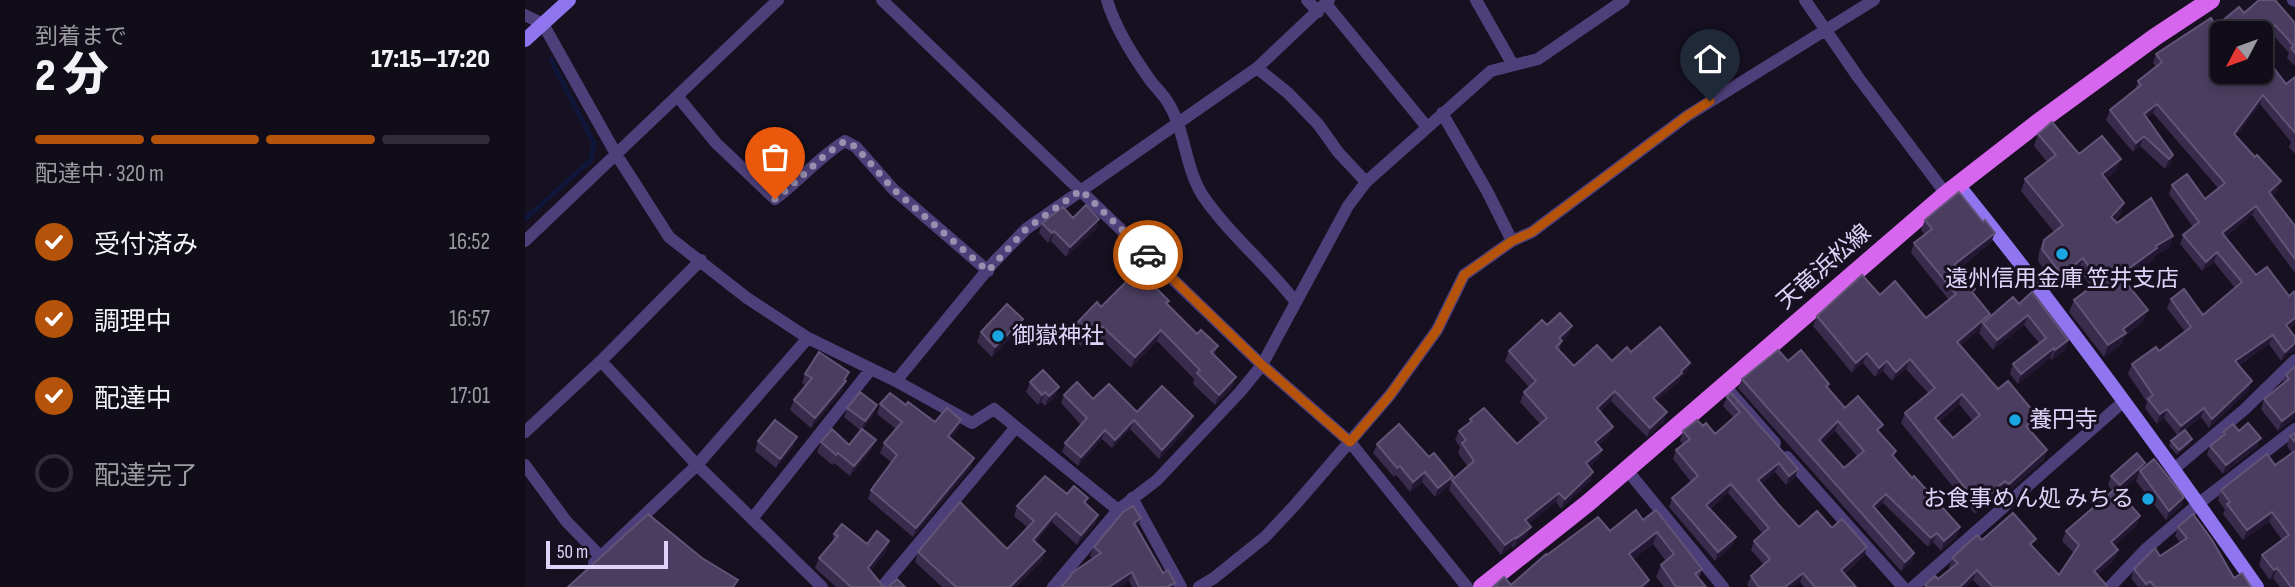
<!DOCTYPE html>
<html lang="ja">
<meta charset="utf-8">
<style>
:root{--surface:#100c18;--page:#191521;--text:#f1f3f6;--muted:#9c9ba2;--line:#302c37;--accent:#b45309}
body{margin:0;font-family:"Sofia Sans Condensed","Noto Sans JP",sans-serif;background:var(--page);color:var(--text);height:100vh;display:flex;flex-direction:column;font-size:26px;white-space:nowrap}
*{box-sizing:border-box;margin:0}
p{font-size:23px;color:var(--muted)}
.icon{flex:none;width:38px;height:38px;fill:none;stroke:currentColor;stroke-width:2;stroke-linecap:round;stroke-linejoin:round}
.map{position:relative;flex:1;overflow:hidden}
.details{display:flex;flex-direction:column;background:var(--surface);width:525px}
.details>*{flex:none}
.needle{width:46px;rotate:229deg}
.buttons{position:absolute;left:1685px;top:21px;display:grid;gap:14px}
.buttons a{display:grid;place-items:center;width:63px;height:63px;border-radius:10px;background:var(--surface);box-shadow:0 4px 10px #0003,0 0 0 2px var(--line);font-size:35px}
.scale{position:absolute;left:21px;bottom:18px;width:122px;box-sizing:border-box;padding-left:7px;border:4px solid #e0d3fa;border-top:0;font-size:19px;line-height:24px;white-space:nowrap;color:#e0d3fa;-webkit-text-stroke:5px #161020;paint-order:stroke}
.pin{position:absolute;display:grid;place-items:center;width:60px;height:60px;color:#fff;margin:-72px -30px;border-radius:50% 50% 50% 0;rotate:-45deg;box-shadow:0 0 7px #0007}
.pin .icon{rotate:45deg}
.courier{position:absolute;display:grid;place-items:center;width:70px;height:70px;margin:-35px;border:5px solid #b45309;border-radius:50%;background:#fff;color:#222;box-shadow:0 2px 9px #0007}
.summary em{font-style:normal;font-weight:800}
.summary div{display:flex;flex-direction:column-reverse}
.summary{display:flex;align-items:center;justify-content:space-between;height:119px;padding:0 35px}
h1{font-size:46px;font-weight:800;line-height:52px}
.bar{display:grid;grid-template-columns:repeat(4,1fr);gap:10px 7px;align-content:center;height:84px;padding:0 35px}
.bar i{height:9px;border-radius:5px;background:var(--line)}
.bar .selected{background:var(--accent)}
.bar p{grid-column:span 4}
ol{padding:0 35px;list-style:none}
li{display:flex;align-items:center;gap:21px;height:77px}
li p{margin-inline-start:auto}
li .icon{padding:7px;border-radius:50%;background:var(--accent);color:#fff;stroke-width:4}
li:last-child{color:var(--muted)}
li i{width:38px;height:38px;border:4px solid var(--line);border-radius:50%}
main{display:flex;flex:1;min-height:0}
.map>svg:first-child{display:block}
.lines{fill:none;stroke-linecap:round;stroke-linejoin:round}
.stream{stroke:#0f163a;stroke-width:5}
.street{stroke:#4d407a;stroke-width:12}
.secondary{stroke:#9075f0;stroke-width:14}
.primary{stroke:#d766ee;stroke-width:18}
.wall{fill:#382b4c;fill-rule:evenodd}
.shaded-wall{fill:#231833}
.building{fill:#4a3d5f;stroke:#615477;stroke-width:2;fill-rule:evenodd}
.done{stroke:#998fae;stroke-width:7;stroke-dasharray:0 12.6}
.route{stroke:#b45309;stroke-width:9}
.poi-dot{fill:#18a5e1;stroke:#161020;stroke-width:2.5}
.labels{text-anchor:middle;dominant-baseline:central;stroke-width:6;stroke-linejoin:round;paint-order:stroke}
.street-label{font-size:23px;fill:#e0d3fa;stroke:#161020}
.poi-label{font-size:23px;fill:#e0d3fa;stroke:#161020;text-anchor:start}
</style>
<main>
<section class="details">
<div class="summary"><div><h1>2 分</h1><p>到着まで</p></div><em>17:15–17:20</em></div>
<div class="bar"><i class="selected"></i><i class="selected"></i><i class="selected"></i><i></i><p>配達中 · 320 m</p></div>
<ol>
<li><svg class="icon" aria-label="check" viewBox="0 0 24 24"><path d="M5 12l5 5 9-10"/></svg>受付済み<p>16:52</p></li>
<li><svg class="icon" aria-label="check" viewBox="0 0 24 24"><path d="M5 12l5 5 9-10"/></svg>調理中<p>16:57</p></li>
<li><svg class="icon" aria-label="check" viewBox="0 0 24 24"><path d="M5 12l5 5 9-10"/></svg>配達中<p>17:01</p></li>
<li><i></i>配達完了</li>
</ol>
</section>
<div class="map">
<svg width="1770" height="587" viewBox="0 0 1770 587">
<rect width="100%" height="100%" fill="#161020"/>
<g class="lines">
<path class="stream" d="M0,219L66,160L69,143L26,60"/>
<path class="street" d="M357,0L737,365L825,442L942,587
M582,0C590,28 608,56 625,80C630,87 637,93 642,101C661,130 659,166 678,196C704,234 742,265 770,301
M782,0L793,12
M951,0L988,65
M1280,0L1333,77L1421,194
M1768,0L1770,1
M801,4L902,127
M0,15L18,24L91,154L144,237L222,298L283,338
M732,68L763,93L793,124L813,152L841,182
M153,97L191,143L250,199C274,181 294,157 320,141L331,147L368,189L463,271
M917,113L962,191L987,241L1007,232L1162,116L1349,0
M0,241L253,0
M76,361L172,465L297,587
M371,381L447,423L469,409L593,510
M1199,385L1250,443
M0,432L76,361L176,260
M1262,457L1378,587
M0,465L41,521L76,557
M1649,469L1720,409L1770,360
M1102,470L1198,587
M607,498L656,587
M227,519L346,369
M69,563L172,465L283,338L371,381L468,263L501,229L732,68L804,0
M357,587L491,427
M528,587L593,510L632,480L715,392L737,365L823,206L841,182L966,71L1013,59L1099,0
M674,587L689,578L740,537L770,505L865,395L912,330L939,275L987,241
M1388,587L1599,401
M1585,587L1621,549L1673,504L1770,429"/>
<path class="secondary" d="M0,40L44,0
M1433,185C1538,315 1636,450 1732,587"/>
<path class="primary" d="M957,587L1063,503L1421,194L1511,124L1630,37L1686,0"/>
</g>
<path class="wall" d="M1719,13L1770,23V66L1762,58L1764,53L1747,34L1698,33L1741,73L1761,84L1770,77V154L1764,147L1766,142L1735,104L1711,136L1730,157L1756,181L1752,191L1747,196L1770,226V273L1727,215L1700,237L1731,275L1764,296L1770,291V325L1765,329L1770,337V351L1764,353L1756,361L1744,344L1714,366L1724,390L1684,428L1676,417L1658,431L1665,444L1652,455L1644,446L1646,441L1653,436L1639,418L1632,424L1620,408L1622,402L1603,374L1607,364L1634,351L1660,332L1642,308L1646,299L1678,315L1710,288L1689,262L1677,271L1655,244L1658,235L1668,227L1644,194L1647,185L1680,199L1693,188L1628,113L1622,118L1648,155L1645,165L1640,169L1615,146L1608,152L1581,120L1585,110L1610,90L1613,81L1631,67L1628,63L1631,54Z
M1513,134L1591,171L1581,179L1599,203L1595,215L1590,221L1592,223L1648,236L1644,248L1630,256L1628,260L1599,281L1618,322L1599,337L1596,345L1579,357L1544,312L1549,300L1566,287L1554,270L1532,287L1513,261L1514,252L1519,240L1529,232L1496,191L1500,179L1522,162L1509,146Z
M548,218L574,219L571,229L541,257L526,241L523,243L514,233L517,223Z
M1400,220L1458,222L1470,233L1466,242L1434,269L1448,294L1465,314L1463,319L1494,304L1543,340L1540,350L1527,360L1525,358L1493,384L1485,374L1488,364L1514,343L1499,325L1468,350L1454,333L1456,328L1435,346L1473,389L1509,426L1505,430L1519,460L1480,494L1477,490L1450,514L1376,423L1380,413L1403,393L1381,369L1367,381L1358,371L1350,377L1338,363L1327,373L1288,326L1292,316L1355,295L1401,318L1424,300L1386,253L1389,243L1400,235L1396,230ZM1434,404L1448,421L1428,438L1414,422Z
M642,305L672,334L693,346L689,355L707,388L690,405L668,384L669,379L632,341L606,368L574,337L572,339L568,334L556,346L546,336L550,325L576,307Z
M498,319L494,329L467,357L452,342L456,332Z
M1047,326L1043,335L1037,341L1034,350L1049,366L1087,361L1106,352L1162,372L1155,378L1154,382L1131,401L1139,422L1122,437L1086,401L1075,412L1084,436L1073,446L1077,450L1073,459L1064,467L1068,472L1065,481L1036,509L1031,502L1003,524L1002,536L988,548L987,546L976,555L924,490L927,480L943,467L933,453L935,447L930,440L934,431L943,424L945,419L992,444L1015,424L995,402L999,392L1004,387L980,361L984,351Z
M1263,361L1304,384L1303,388L1320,408L1355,433L1371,451L1369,457L1432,537L1416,551L1408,542L1403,547L1358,503L1351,509L1389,553L1386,562L1376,571L1213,388L1217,379ZM1310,431L1332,456L1319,468L1297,443Z
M1770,366V418L1753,431L1736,409L1739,399L1757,384L1761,375Z
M324,372L317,391L286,428L265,410L269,400L281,386L277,383L280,374Z
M505,382L530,397L520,406L516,402L513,405L501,392Z
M539,395L568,399L612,412L668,416L665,425L634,459L605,429L587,448L577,439L553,466L537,452L540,443L556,425L536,403Z
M1202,397L1270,478L1261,485L1250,472L1236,484L1253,504L1274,527L1307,528L1339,556L1319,574L1331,587H1279L1275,582L1268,587H1224L1222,585L1226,576L1239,565L1226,550L1229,541L1238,534L1203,493L1185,509L1211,537L1207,546L1190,561L1144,507L1147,498L1166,482L1148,459L1151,450L1158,444L1155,441L1158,431L1178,426L1190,434L1209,418L1198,406Z
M355,404L381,405L410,422L436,420L433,429L426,438L446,467L388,537L343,499L346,490L367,463L355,453L359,443L371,429L352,414Z
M322,408L348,415L338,429L347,449L325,476L309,463L307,465L292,452L296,442L324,445L336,431L319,417Z
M1714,431L1736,438L1732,447L1698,474L1682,455L1685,446L1697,436L1698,432Z
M1770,433V587H1755L1748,578L1745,580L1734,565L1737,555L1757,540L1744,522L1718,540L1698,514L1700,510L1693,500L1696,490L1750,465L1767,453L1762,446L1765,436Z
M272,437L268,447L251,468L230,451L233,441Z
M852,444L904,457L928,476L925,485L910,497L897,482L885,492L871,475L869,477L848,453Z
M1620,463L1618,468L1659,497L1656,507L1641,520L1611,481L1613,476L1594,492L1615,516L1611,526L1589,546L1593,550L1589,560L1572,575L1583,587H1455L1448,580L1441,587H1399L1400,585L1413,579L1425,569L1424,568L1427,558L1457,540L1508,548L1534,575L1549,553L1537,541L1541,531L1587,491L1583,485L1586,476Z
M542,494L563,498L561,504L573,515L570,524L552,545L527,522L511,542L520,551L517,561L491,587H417L390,562L393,552L482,549L502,527L489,516L492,506Z
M616,518L612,528L638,573L648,587H607L604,581L595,587H536L568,559L565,556L569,547Z
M1118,520L1177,569L1174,578L1181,587H1139L1131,577L1136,565L1141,561L1128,544L1108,559L986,585L1022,555L1085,531Z
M1653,527L1709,578L1726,587H1613L1606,578L1609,569L1635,556L1655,542L1650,536Z
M309,534L342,544L364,541L361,551L345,571L358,586L362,587H311L290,568L294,558L307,544Z"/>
<path class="shaded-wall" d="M1750,25L1747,34L1736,42V35Z
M1738,95L1735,104L1706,143L1709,134Z
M1632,104L1628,113L1615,124L1619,114Z
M1619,136L1615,146L1608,152L1611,143Z
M1648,155L1645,165L1640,169L1644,159Z
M1596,159L1591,171L1573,186L1577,174Z
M1756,181L1752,191L1741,201L1744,192Z
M1599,203L1595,215L1582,229L1586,217Z
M1731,206L1727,215L1693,242L1697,233Z
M574,219L571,229L541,257L545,247Z
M529,231L526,241L523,243L527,233Z
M1470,233L1466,242L1427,274L1430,264Z
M1648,236L1644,248L1630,256L1628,260L1591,287L1595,275L1631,246Z
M1692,252L1689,262L1677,271L1681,262Z
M1558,258L1554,270L1532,287L1537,275Z
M1623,310L1618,322L1599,337L1596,345L1579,357L1583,345L1598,329Z
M1465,314L1461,324L1458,323L1456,328L1428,352L1432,342Z
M1503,315L1499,325L1468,350L1472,340Z
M1770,318V325L1758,334L1761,325Z
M498,319L494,329L467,357L470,347Z
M572,324L568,334L556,346L560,335Z
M1047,326L1043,335L1030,347L1034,338Z
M636,330L632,341L606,368L610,357Z
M1748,335L1744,344L1707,371L1710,361Z
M1543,340L1540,350L1527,360L1530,350Z
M1770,343V351L1764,353L1756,361L1760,352Z
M1529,348L1525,358L1493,384L1496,374Z
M1342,353L1338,363L1327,373L1331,363Z
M1385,359L1381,369L1367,381L1371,372Z
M1362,361L1358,371L1350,377L1354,368Z
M1165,363L1162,372L1155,378L1154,382L1124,407L1128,398Z
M324,372L317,391L286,428L290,418Z
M711,377L707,388L690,405L694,395Z
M1727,381L1724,390L1684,428L1687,419Z
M534,387L530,397L520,406L524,396Z
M1090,391L1086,401L1068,418L1072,408Z
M520,392L516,402L513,405L517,395Z
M1437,394L1434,404L1407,427L1410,418Z
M352,405L348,415L336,431L340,421Z
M1679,408L1676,417L1653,436L1656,426Z
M1642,409L1639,418L1632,424L1635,414Z
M1770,411V418L1753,431L1757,421Z
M1142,412L1139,422L1122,437L1125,428Z
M668,416L665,425L634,459L637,450Z
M1512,416L1509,426L1498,435L1501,426Z
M436,420L433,429L420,445L423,436Z
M609,420L605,429L587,448L590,440Z
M1313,421L1310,431L1291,449L1294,440Z
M1088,427L1084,436L1066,452L1070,442Z
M580,430L577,439L553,466L556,457Z
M272,437L268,447L251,468L255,459Z
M1736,438L1732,447L1698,474L1701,465Z
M1667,439L1665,444L1652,455L1654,450Z
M351,440L347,449L325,476L329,466Z
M1077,450L1073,459L1058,473L1061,463Z
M1522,450L1519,460L1480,494L1484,484Z
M449,458L446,467L388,537L391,528Z
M1254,463L1250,472L1230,489L1233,480Z
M1620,463L1617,473L1615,471L1613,476L1591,495L1595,485Z
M1273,469L1270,478L1261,485L1264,476Z
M900,472L897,482L885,492L888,482Z
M1068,472L1065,481L1036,509L1040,499Z
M928,476L925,485L910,497L913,488Z
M1480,481L1477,490L1450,514L1453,504Z
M1206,484L1203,493L1178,514L1181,505Z
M1034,493L1031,502L997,530L1000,520Z
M1361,494L1358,503L1345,515L1348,506Z
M1659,497L1656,507L1641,520L1644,511Z
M1747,512L1744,522L1718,540L1722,530Z
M531,513L527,522L505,549L508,540Z
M573,515L570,524L552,545L556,535Z
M1615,516L1611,526L1582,552L1586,542Z
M616,518L613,527L605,532L609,523Z
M1006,527L1002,536L988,548L992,538Z
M1435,527L1432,537L1416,551L1419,541Z
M1132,532L1128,544L1099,566L1104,554Z
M1412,533L1408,542L1403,547L1406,538Z
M991,537L987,546L976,555L980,545Z
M1211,537L1207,546L1190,561L1193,552Z
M364,541L361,551L339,578L343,568Z
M1342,547L1339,556L1312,579L1316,570Z
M1593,550L1589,560L1565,581L1569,571Z
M520,551L517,561L491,587H485Z
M1389,553L1386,562L1376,571L1380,562Z
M1752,568L1748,578L1745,580L1749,570Z
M1452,570L1448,580L1441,587H1435Z
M607,572L604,581L595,587H584Z
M1278,573L1275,582L1268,587H1260Z
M1124,580L1122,587H1116Z"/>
<path class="building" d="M1734,0H1750L1770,23V53L1766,48L1769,46L1750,25L1736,35V33H1698V72H1736V67L1741,73L1748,67L1761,84L1770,77V133L1738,95L1709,134L1730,157L1732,155L1756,181L1744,192L1770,226V259L1731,206L1697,233L1731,275L1742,267L1764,296L1770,291V318L1761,325L1770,337V343L1760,352L1748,335L1710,361L1727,381L1687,419L1679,408L1656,426L1642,409L1635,414L1623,399L1628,395L1607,364L1631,347L1634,351L1666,327L1646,299L1659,289L1678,315L1717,282L1692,252L1681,262L1658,235L1674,222L1647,185L1662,174L1680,199L1700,183L1632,104L1619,114L1648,155L1644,159L1619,136L1611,143L1585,110L1616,85L1613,81L1637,62L1631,54L1686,18L1691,26L1714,7L1719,13Z
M1527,122L1554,154L1577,136L1596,159L1577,174L1599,203L1586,217L1592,223L1626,198L1648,236L1631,246L1632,248L1595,275L1623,310L1598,329L1601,333L1583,345L1549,300L1574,281L1558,258L1537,275L1517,249L1519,240L1538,225L1500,179L1531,155L1513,134Z
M1434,192L1458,222L1460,220L1470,233L1430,264L1450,289L1447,292L1465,314L1432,342L1473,389L1483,381L1512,416L1501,426L1522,450L1484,484L1480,481L1453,504L1380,413L1410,388L1385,359L1371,372L1362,361L1354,368L1342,353L1331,363L1292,316L1337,275L1355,295L1370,281L1401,318L1431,294L1389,243L1407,229L1400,220ZM1437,394L1455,415L1428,438L1410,418Z
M561,205L574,219L545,247L529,231L527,233L517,223L538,207L548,218Z
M613,270L644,301L641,303L672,334L676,330L693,346L686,352L711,377L694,395L672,373L675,370L636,330L610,357L578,327L576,328L572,324L560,335L550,325L572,302L576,307Z
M1507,292L1543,340L1530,350L1529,348L1496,374L1488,364L1521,338L1503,315L1472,340L1458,323L1488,297L1494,304Z
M482,304L498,319L470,347L456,332Z
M1035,313L1047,326L1034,338L1037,341L1031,347L1049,366L1072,345L1087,361L1102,347L1106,352L1135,327L1165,363L1156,371L1157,373L1128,398L1142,412L1125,428L1090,391L1072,408L1088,427L1070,442L1077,450L1061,463L1068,472L1040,499L1034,493L1000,520L1006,527L992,538L991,537L980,545L927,480L949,461L937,443L941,440L934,431L947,421L945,419L959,408L992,444L1022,418L999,392L1011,381L984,351L1017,320L1022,325Z
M1253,350L1263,361L1276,350L1304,384L1301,386L1320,408L1333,396L1358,425L1352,430L1371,451L1367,455L1387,478L1389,476L1435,527L1419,541L1412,533L1406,538L1361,494L1348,506L1389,553L1380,562L1217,379ZM1313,421L1339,451L1319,468L1294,440Z
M294,352L324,372L319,380L321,381L290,418L269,400L287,378L280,374Z
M1770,366V411L1757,421L1739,399L1764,379L1761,375Z
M518,370L534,387L524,396L520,392L517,395L505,382Z
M552,382L568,399L584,384L612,412L637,386L668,416L637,450L609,420L590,440L580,430L556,457L540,443L562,418L539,395Z
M335,392L352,405L340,421L322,408Z
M365,393L381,405L383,402L410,422L422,408L436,420L423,436L449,458L391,528L346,490L372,455L359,443L377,422L355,404Z
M1206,393L1273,469L1264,476L1254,463L1233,480L1253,504L1274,527L1292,511L1307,528L1317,519L1342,547L1316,570L1331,587H1290L1278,573L1260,587H1234L1226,576L1245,559L1229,541L1244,528L1206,484L1181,505L1211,537L1193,552L1147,498L1173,476L1151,450L1165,439L1158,431L1172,420L1178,426L1181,423L1190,434L1215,412L1202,397Z
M250,420L272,437L255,459L233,441Z
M1723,423L1736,438L1701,465L1685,446L1700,434L1698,432L1708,424L1714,431Z
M874,424L904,457L909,453L928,476L913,488L900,472L888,482L875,466L872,468L852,444Z
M307,429L324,445L337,429L351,440L329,466L313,453L311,455L296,442Z
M1660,430L1667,439L1654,450L1646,441Z
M1770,433V442L1765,436Z
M1770,451V587H1766L1752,568L1749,570L1737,555L1764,535L1747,512L1722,530L1702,504L1705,502L1696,490L1742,454L1750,465Z
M1612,453L1620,463L1595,485L1586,476Z
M1629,459L1659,497L1644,511L1615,471Z
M520,476L542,494L549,486L563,498L559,502L573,515L556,535L531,513L508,540L520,551L485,587H431L393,552L435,502L482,549L509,521L492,506Z
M1591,488L1615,516L1586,542L1593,550L1569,571L1583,587H1468L1452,570L1435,587H1402L1400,585L1410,576L1413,579L1433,563L1427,558L1452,535L1457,540L1488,513L1511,539L1505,544L1534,575L1554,545L1541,531Z
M608,506L616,518L609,523L638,573L643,570L650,583L642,587H614L607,572L584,587H536L545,577L547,573L576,553L569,547L598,512Z
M1111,510L1118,520L1131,510L1177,569L1170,574L1181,587H1151L1136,565L1149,554L1132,532L1104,554L1124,580L1116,587H968L979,577L986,585L1021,554L1022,555L1073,517L1085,531Z
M123,514L177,558L213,580L208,587H43Z
M1668,514L1687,540L1709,578L1717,573L1726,587H1630L1625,581L1621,584L1609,569L1630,548L1635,556L1662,538L1653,527Z
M317,524L342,544L352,531L364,541L343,568L358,586L362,587H326L294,558L313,536L309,534Z
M372,579L380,587H363Z"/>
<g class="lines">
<path class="done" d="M250,199C274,181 294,157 320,141L331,147L368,189L463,271L501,229L556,190L623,255"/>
<path class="route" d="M623,255L737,365L825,442L865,395L912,330L939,275L987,241L1007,232L1162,116L1185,101"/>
</g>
<g class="poi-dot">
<circle cx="1537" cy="254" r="7"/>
<circle cx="473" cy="336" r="7"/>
<circle cx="1490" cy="420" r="7"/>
<circle cx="1623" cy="499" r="7"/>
</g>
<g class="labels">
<g class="street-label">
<text transform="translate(1299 267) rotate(-41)">天竜浜松線</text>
</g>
<g class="poi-label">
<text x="1537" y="279" text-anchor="middle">遠州信用金庫 笠井支店</text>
<text x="487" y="336">御嶽神社</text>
<text x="1504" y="420">養円寺</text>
<text x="1609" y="499" text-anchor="end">お食事めん処 みちる</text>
</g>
</g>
</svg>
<div class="buttons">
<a><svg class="needle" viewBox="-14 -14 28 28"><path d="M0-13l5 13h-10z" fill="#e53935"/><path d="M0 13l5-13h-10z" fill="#9c9ba2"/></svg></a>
</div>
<div class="scale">50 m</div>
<div class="pin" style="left:250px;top:199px;background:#ea580c"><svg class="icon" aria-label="bag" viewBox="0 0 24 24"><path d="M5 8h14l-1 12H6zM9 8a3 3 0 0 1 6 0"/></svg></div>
<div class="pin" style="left:1185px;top:101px;background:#1f2937"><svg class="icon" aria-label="home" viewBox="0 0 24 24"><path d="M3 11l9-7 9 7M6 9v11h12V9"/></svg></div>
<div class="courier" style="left:623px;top:255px"><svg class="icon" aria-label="car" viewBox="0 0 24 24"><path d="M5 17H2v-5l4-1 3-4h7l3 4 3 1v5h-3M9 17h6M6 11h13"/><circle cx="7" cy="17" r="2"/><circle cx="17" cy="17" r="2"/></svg></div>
</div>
</main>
